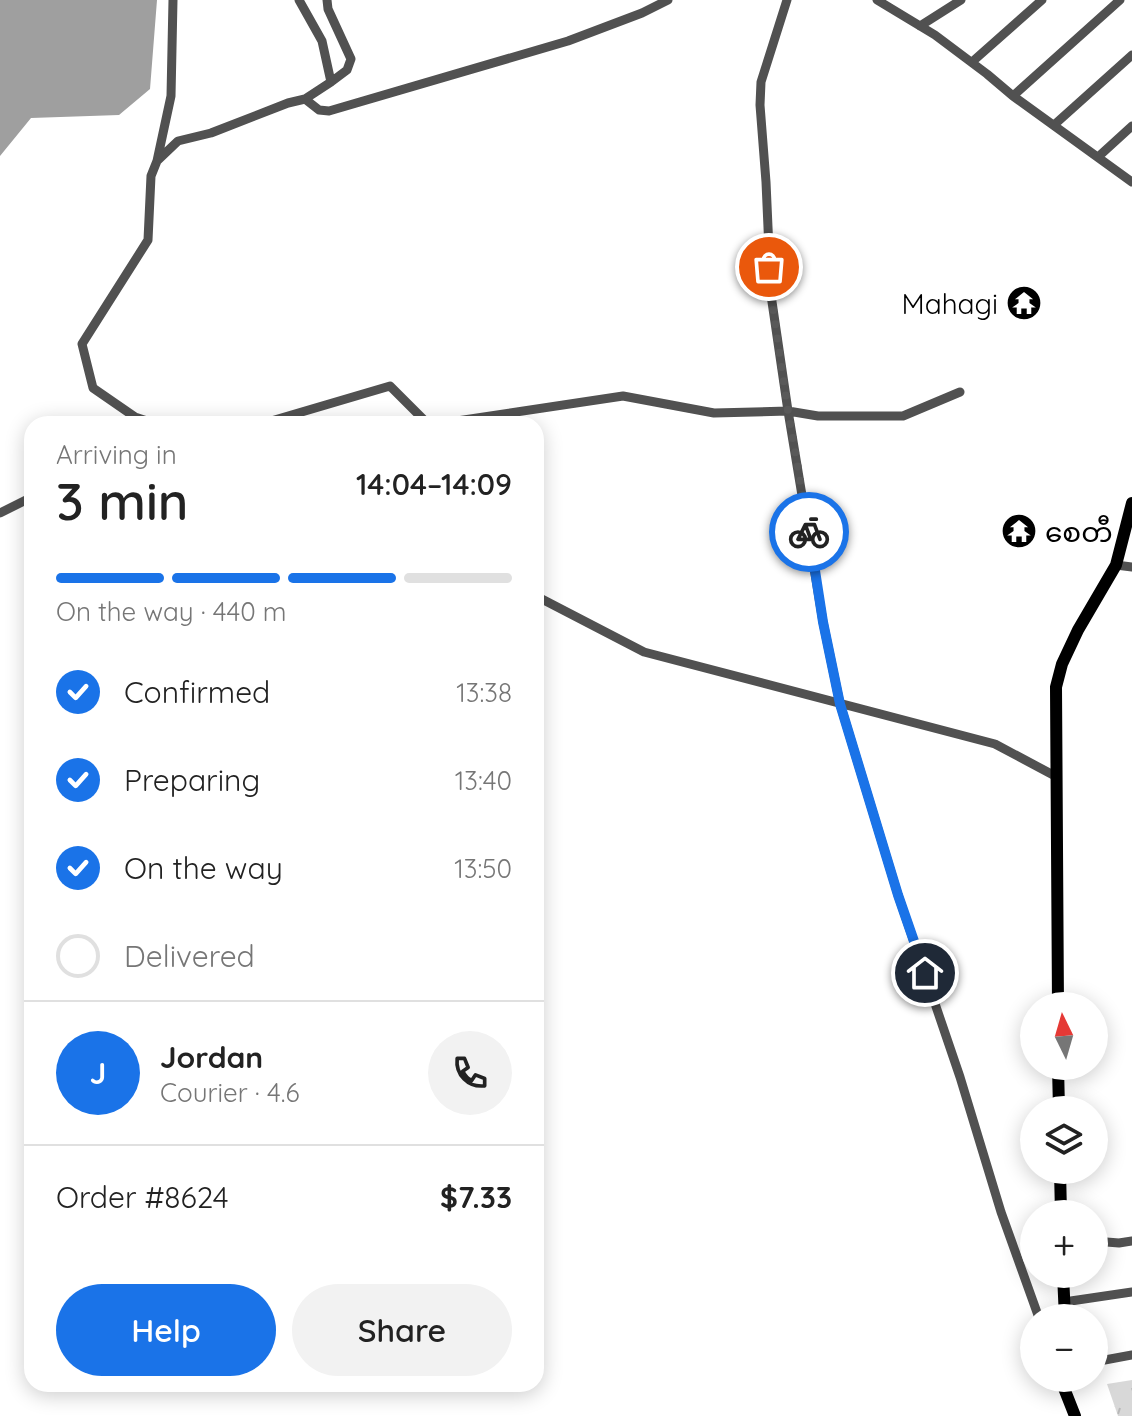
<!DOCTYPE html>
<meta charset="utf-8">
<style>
:root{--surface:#fff;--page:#f2f2f2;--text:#222;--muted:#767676;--line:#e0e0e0;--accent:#1a73e8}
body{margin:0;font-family:Quicksand,"Noto Sans Myanmar",sans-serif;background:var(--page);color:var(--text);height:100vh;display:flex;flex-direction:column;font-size:30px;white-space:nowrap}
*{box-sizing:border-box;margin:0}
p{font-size:26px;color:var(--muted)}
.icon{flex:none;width:44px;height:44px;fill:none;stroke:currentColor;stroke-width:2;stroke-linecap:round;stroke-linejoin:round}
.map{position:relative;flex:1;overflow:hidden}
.details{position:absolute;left:24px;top:416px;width:520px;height:976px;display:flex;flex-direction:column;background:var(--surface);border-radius:24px;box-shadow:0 4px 20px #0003}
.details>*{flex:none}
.needle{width:52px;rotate:355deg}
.buttons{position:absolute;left:1020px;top:992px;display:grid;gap:16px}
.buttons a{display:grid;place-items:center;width:88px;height:88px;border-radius:50%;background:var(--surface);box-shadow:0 4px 20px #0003;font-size:40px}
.pin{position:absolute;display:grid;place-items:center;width:68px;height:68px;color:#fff;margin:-34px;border:4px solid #fff;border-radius:50%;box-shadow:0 2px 8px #0007}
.courier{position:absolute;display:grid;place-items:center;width:80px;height:80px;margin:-40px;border:6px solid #1a73e8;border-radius:50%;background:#fff;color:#222;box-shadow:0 2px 10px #0007}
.headline em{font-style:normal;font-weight:600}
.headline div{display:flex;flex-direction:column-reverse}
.headline{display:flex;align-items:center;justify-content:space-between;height:136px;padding:0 32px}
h1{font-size:52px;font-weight:600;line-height:60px}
.bar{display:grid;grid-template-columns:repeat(4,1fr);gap:12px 8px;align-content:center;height:96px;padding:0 32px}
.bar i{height:10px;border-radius:6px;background:var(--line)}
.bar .active{background:var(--accent)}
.bar p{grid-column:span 4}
.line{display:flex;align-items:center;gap:20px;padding:0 32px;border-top:2px solid var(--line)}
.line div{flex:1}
.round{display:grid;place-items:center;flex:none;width:84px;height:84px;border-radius:42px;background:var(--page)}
ol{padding:0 32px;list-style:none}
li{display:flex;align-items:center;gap:24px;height:88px}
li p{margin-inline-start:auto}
li .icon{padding:8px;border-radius:50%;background:var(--accent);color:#fff;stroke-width:4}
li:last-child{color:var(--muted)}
li i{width:44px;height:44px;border:4px solid var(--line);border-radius:50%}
.button{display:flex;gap:16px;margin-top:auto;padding:16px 32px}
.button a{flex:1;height:92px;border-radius:48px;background:var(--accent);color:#fff;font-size:32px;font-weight:600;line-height:92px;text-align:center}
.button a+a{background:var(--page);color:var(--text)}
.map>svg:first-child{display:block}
.grass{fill:url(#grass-tufts)}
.water{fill:#9f9f9f}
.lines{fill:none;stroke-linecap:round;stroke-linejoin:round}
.minor{stroke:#515151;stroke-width:9}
.major{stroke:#000;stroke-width:12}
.done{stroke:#595959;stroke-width:8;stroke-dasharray:0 14.4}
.route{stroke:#1a73e8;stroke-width:10}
.labels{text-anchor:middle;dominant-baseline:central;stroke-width:7;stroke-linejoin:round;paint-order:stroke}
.poi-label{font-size:28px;fill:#000;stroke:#fff;text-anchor:end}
</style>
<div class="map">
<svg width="1132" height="1416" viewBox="0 0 1132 1416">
<defs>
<pattern id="grass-tufts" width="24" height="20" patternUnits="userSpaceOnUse" patternTransform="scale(2)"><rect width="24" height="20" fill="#d8d8d8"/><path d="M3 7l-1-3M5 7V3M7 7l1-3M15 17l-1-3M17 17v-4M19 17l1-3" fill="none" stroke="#b8b8b8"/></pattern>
</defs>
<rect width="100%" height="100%" fill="#fff"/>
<path class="grass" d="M1132,1380V1416H1118L1107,1384Z"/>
<path class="water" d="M0,0H157L150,89L119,115L31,118L0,156Z"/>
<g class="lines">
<path class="minor" d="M299,0L322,41L331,82
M787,0L761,82L760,105L766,182L771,295L788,411L823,622L840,704L898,895L960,1077L1001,1212L1039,1318
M877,0L935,35L987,74L1013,96L1132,182
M920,26L961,0
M972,62L1042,0
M1013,96L1120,0
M305,99L319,110L329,111L568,41L642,13L668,0
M1054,125L1132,55
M1098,157L1132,126
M157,161L178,141L211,133L288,103L305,99L331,82L347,70L351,59L328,9L327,0
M113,424L140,419
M156,424L135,417L93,388L82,344L148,240L151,176L157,161L171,96L173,0
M261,424L390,386L428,424
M437,424L623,396L714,413L788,411L818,416H903L960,392
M0,513L32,497
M1116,565L1132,567
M536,596L644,652L995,744L1057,777
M1094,1241L1119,1243L1132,1241
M1064,1302L1132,1292
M1094,1362L1132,1355"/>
<path class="major" d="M1058,1006L1056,687L1062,664L1078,630L1116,565L1132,503
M1058,1066L1059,1110
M1060,1170L1061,1214
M1063,1274L1065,1318
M1060,1378L1075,1416"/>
</g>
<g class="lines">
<path class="done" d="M769,267L771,295L788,411L809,532"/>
<path class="route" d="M809,532L823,622L840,704L898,895L925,973"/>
</g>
<defs>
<symbol id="temple-disc" viewBox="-11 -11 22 22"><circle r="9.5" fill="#000" stroke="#fff"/><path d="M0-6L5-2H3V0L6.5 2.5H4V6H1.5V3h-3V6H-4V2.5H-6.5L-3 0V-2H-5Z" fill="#fff"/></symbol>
</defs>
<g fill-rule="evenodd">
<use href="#temple-disc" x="1004" y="283" width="40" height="40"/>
<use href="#temple-disc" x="999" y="511" width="40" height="40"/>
</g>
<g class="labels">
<g class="poi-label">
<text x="998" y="303">Mahagi</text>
<text x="1045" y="531" text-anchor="start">စေတီ</text>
</g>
</g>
</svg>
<div class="buttons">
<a><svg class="needle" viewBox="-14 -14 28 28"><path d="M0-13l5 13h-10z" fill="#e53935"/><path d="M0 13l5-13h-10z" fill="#767676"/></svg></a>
<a><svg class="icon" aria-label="layers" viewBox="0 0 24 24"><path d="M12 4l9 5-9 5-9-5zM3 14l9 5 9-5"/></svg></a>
<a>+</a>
<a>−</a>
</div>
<div class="pin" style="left:769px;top:267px;background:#ea580c"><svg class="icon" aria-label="bag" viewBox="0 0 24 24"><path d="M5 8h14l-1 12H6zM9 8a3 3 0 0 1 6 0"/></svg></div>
<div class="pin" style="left:925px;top:973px;background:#1f2937"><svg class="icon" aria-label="home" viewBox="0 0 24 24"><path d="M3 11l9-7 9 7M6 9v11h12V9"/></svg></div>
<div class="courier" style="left:809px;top:532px"><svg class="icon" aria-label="bike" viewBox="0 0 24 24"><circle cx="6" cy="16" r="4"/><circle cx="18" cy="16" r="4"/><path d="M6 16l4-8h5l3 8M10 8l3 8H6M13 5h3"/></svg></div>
<section class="details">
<div class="headline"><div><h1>3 min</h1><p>Arriving in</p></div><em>14:04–14:09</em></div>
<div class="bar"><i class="active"></i><i class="active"></i><i class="active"></i><i></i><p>On the way · 440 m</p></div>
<ol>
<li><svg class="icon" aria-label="check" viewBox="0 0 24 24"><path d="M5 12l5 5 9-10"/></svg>Confirmed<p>13:38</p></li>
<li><svg class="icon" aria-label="check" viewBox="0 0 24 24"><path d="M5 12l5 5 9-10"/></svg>Preparing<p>13:40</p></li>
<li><svg class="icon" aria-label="check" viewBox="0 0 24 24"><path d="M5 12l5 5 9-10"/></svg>On the way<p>13:50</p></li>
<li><i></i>Delivered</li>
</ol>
<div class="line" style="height:144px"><b class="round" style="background:var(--accent);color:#fff">J</b><div><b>Jordan</b><p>Courier · 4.6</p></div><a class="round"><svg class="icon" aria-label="phone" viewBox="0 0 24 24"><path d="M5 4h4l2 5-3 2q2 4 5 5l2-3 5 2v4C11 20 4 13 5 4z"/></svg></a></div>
<div class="line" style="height:104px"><div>Order #8624</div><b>$7.33</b></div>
<div class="button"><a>Help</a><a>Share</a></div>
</section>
</div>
